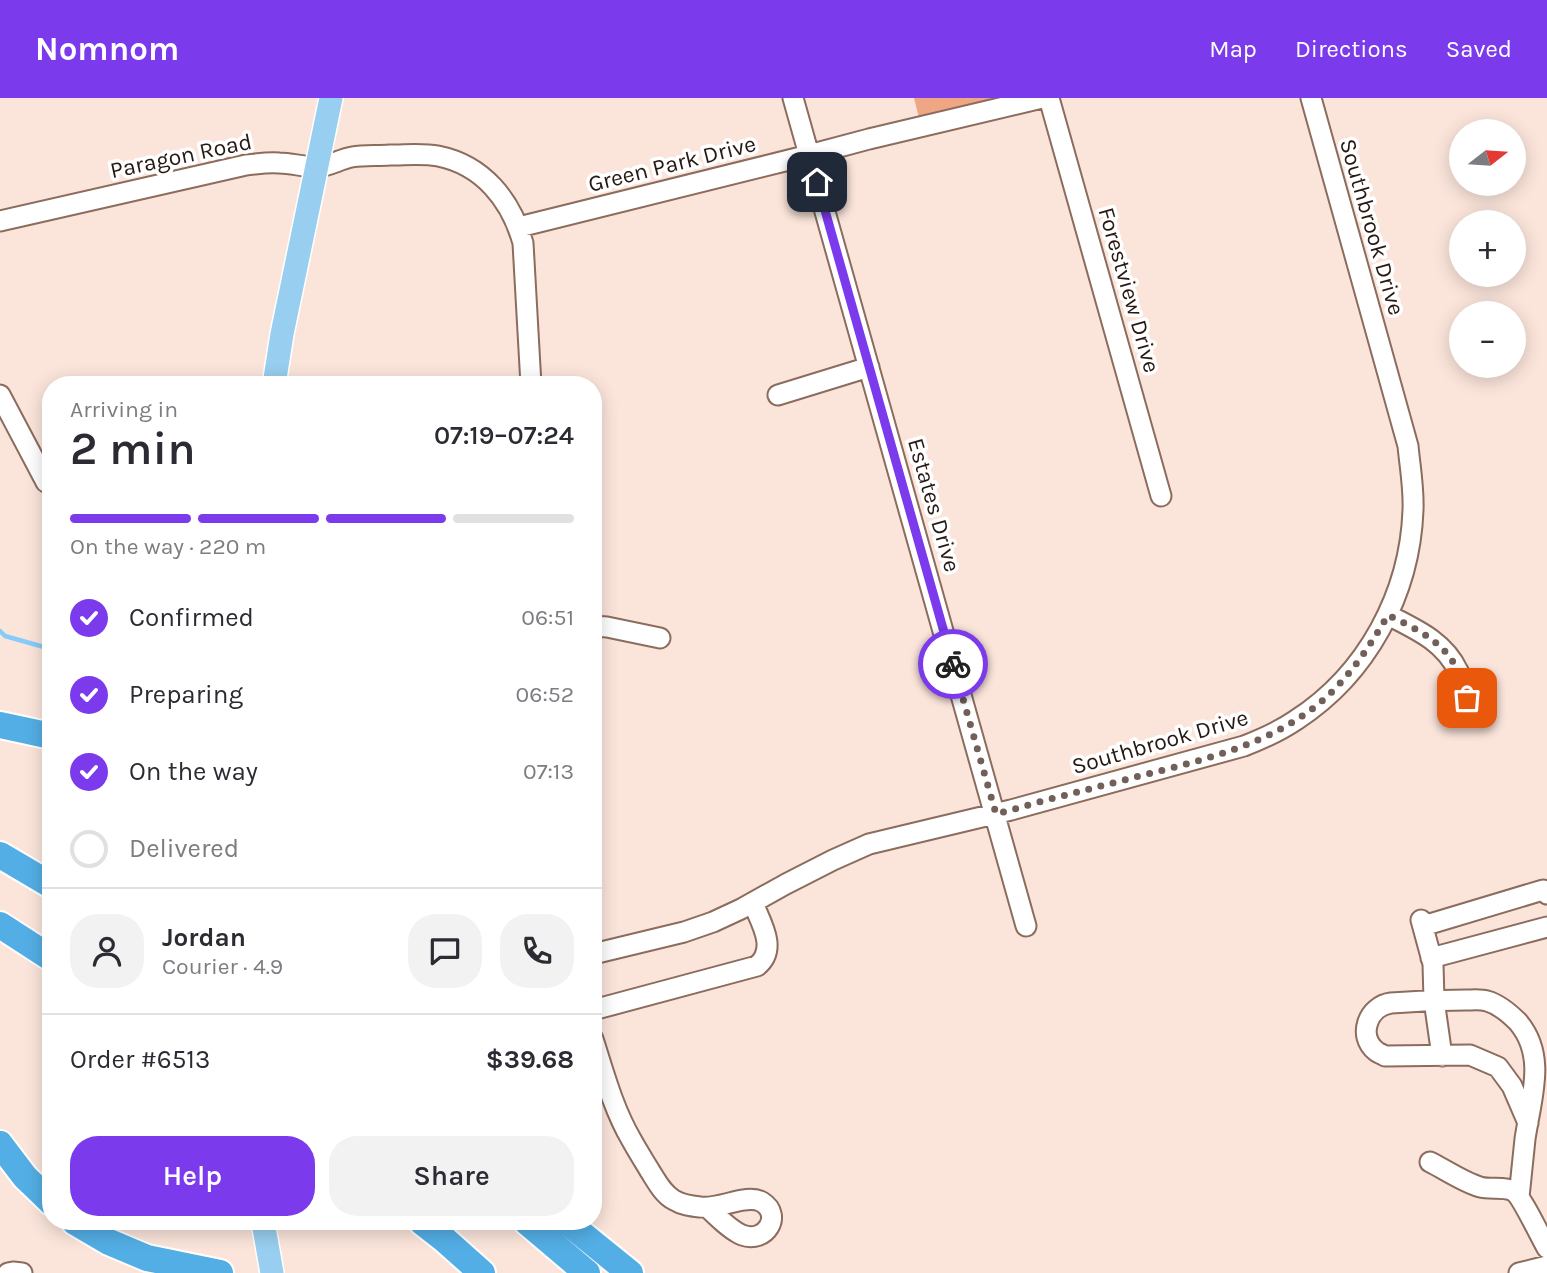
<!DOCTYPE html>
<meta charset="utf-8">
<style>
:root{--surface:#fff;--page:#f2f2f3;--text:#2b2b33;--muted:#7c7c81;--line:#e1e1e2;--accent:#7c3aed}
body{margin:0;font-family:Karla,sans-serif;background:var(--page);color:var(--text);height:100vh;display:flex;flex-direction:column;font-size:26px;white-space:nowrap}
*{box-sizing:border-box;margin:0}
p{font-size:23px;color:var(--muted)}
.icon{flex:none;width:38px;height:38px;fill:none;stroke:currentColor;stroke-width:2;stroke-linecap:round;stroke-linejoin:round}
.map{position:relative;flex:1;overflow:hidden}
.details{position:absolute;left:42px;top:278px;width:560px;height:854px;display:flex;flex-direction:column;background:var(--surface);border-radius:28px;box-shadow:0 4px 18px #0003}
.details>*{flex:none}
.needle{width:46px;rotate:73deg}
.controls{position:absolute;left:1449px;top:21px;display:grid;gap:14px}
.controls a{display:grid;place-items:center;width:77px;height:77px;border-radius:50%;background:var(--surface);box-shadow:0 4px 18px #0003;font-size:35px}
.pin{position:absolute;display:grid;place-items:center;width:60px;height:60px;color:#fff;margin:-30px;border-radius:14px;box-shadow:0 4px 10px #0006}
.courier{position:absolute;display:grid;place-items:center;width:70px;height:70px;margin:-35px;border:5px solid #7c3aed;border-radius:50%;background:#fff;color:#222;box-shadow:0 2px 9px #0007}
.head em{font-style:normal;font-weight:600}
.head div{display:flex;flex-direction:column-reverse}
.head{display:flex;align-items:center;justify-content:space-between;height:119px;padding:0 28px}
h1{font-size:46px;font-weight:600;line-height:52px}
.bar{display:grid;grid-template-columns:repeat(4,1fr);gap:10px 7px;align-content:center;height:84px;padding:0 28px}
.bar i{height:9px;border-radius:5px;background:var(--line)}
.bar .selected{background:var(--accent)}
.bar p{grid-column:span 4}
.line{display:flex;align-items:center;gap:18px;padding:0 28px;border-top:2px solid var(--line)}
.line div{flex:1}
.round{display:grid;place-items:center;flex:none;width:74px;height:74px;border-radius:28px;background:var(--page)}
ol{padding:0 28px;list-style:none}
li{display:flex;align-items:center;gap:21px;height:77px}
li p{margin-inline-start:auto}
li .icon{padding:7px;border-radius:50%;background:var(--accent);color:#fff;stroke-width:4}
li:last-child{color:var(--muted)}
li i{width:38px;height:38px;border:4px solid var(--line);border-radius:50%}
.action{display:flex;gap:14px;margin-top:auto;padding:14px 28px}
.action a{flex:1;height:80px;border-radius:28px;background:var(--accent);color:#fff;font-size:28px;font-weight:600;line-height:80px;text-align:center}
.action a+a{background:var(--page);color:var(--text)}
header{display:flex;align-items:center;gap:42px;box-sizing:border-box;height:98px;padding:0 35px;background:var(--accent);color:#fff}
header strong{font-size:33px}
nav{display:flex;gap:38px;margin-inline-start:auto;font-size:24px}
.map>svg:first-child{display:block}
.green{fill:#eea685}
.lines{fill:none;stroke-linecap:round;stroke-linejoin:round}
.stream{stroke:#87ccf9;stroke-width:4.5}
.minor-casing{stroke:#8b6c5d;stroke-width:23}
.major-casing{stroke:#fff;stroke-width:26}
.highway-casing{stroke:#fff;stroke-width:30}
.minor{stroke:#fff;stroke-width:19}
.major{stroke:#98ceef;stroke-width:23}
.highway{stroke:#53aee5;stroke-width:26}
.done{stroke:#716059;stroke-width:7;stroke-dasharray:0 12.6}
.route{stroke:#7c3aed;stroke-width:9}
.labels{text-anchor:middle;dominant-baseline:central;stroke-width:7;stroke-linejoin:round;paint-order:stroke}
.street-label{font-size:23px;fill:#261913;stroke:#fff}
</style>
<header>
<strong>Nomnom</strong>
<nav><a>Map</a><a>Directions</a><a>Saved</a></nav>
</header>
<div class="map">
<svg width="1547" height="1175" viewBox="0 0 1547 1175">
<rect width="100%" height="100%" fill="#fbe5db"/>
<path class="green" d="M914,0H1042L921,28Z"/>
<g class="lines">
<path class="stream" d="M0,533L5,538L51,551"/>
<defs>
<path id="minor" d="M793,0L1026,828
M1049,0L1161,398
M0,123L246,67C257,66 268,64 279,65C291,65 304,69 316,69C328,69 340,61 352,59C364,57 377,58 390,57C406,57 422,55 438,58C483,67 511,102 523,145L531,287
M519,129L809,57L869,41L1042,0
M0,297L46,384L51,383
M778,297L869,269
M1388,517C1415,531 1444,543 1458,573C1462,581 1464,591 1467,600
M593,528L607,529L660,540
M1421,822L1433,866L1434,902L1442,958
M1423,828L1543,792L1547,796
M593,856L684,834L713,824L741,811L786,786L833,762L869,746L1011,712L1244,648C1262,641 1280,633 1296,622C1367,576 1410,496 1413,412C1414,391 1410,369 1408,348L1311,0
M1431,860L1547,829
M593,912L757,868C778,851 761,825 753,805
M593,941C604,975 613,1010 631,1041C637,1052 644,1063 650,1073C657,1084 663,1096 674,1102C682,1107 691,1108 700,1109C719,1112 747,1095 762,1104C783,1117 766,1146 742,1137C730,1132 719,1120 709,1111
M1430,1064C1446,1072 1463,1084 1480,1089C1491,1092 1504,1088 1513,1093C1521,1097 1541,1140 1547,1150
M1519,1099C1521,1080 1523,1060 1525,1041C1531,1000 1547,958 1518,924C1510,916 1498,906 1487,903C1481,901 1472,902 1466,902C1441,902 1416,903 1391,905C1368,908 1357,938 1376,953C1378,955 1382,956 1385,958L1470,957L1498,969L1512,988L1528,1025
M8,1175L13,1174L22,1175
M1519,1175L1547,1168"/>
<path id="major" d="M274,287L282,236L331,0
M263,1124L272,1175"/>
<path id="highway" d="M0,627L51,638
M0,757L51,787
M0,827L51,860
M0,1046L25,1079L51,1104
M75,1124L109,1144L147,1160L220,1175
M422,1124L445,1142L482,1175
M527,1124L587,1175
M567,1124L630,1175"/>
</defs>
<use href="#minor" class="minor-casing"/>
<use href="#major" class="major-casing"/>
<use href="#highway" class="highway-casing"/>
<use href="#minor" class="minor"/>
<use href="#major" class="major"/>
<use href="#highway" class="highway"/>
</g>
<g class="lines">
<path class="done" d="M953,566L996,716C1013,712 1030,706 1047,702C1073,695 1098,689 1124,682C1190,665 1261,651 1316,608C1347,583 1368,551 1388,517C1416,531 1444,543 1458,573C1462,581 1464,591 1467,600"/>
<path class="route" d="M817,84L953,566"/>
</g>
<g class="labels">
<g class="street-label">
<text transform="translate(181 58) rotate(-12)">Paragon Road</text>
<text transform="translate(672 66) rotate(-14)">Green Park Drive</text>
<text transform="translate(1372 129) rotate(74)">Southbrook Drive</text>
<text transform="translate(1129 192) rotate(74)">Forestview Drive</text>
<text transform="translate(934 407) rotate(74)">Estates Drive</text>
<text transform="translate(1160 644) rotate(-16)">Southbrook Drive</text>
</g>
</g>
</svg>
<div class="controls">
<a><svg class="needle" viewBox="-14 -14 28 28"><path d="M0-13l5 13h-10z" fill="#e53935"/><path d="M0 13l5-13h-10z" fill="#7c7c81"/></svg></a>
<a>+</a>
<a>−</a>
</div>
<div class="pin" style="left:1467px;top:600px;background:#ea580c"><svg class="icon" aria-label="bag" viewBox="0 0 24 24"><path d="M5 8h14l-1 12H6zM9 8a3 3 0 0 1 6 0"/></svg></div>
<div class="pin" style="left:817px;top:84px;background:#1f2937"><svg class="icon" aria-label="home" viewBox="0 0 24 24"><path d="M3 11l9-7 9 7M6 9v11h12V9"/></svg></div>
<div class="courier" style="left:953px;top:566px"><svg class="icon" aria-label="bike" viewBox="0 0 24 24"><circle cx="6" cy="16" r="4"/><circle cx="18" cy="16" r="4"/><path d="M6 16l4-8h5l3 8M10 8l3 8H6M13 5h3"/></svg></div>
<section class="details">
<div class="head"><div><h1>2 min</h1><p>Arriving in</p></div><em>07:19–07:24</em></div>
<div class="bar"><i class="selected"></i><i class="selected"></i><i class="selected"></i><i></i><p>On the way · 220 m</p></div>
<ol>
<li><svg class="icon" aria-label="check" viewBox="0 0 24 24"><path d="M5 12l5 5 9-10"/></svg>Confirmed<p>06:51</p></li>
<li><svg class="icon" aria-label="check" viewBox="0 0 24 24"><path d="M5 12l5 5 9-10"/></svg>Preparing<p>06:52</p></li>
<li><svg class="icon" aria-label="check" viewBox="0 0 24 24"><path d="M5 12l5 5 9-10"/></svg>On the way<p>07:13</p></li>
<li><i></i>Delivered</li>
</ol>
<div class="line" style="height:126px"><a class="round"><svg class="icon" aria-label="person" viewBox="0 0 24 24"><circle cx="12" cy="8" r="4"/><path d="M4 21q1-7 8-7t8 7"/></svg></a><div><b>Jordan</b><p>Courier · 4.9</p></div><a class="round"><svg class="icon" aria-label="chat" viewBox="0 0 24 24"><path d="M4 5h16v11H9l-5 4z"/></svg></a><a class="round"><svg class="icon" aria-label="phone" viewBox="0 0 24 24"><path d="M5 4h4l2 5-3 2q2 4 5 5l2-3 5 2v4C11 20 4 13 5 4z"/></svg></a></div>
<div class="line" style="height:91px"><div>Order #6513</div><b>$39.68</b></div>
<div class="action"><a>Help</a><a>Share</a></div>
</section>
</div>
